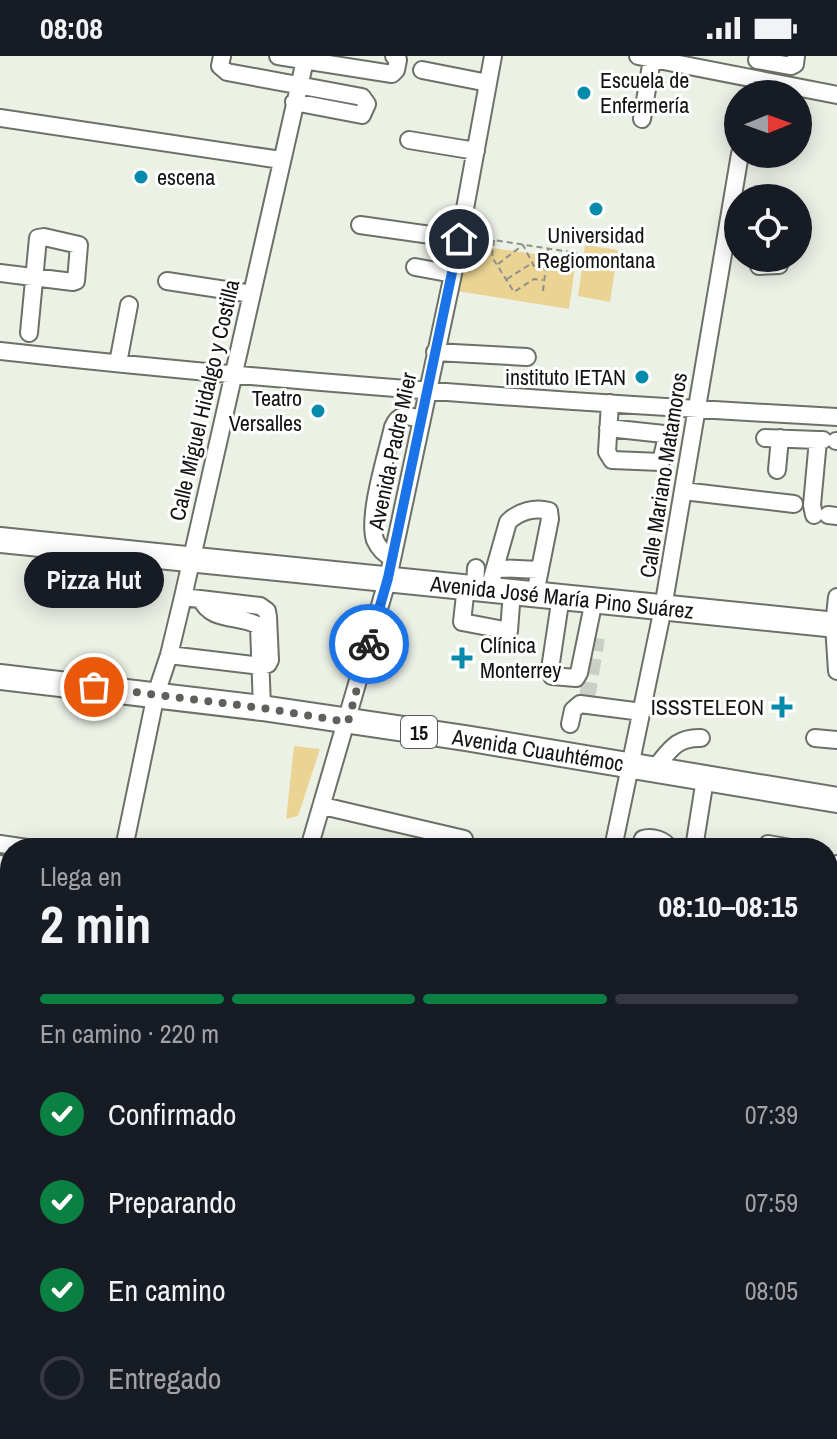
<!DOCTYPE html>
<html lang="es">
<meta charset="utf-8">
<style>
:root{--surface:#171b24;--page:#20242c;--text:#f1f3f6;--muted:#9ea1a6;--line:#363941;--accent:#0b8043}
body{margin:0;font-family:"Archivo Narrow",sans-serif;background:var(--page);color:var(--text);height:100vh;display:flex;flex-direction:column;font-size:30px;white-space:nowrap}
*{box-sizing:border-box;margin:0}
p{font-size:26px;color:var(--muted)}
.icon{flex:none;width:44px;height:44px;fill:none;stroke:currentColor;stroke-width:2;stroke-linecap:round;stroke-linejoin:round}
.map{position:relative;flex:1;overflow:hidden}
.drawer{position:absolute;left:0px;top:782px;width:838px;height:602px;display:flex;flex-direction:column;background:var(--surface);border-radius:32px 32px 0 0;box-shadow:0 4px 20px #0003}
.drawer>*{flex:none}
.needle{width:52px;rotate:89deg}
.buttons{position:absolute;left:724px;top:24px;display:grid;gap:16px}
.buttons a{display:grid;place-items:center;width:88px;height:88px;border-radius:50%;background:var(--surface);box-shadow:0 4px 20px #0003;font-size:40px}
.pin{position:absolute;display:grid;place-items:center;width:68px;height:68px;color:#fff;margin:-34px;border:4px solid #fff;border-radius:50%;box-shadow:0 2px 8px #0007}
.courier{position:absolute;display:grid;place-items:center;width:80px;height:80px;margin:-40px;border:6px solid #1a73e8;border-radius:50%;background:#fff;color:#222;box-shadow:0 2px 10px #0007}
.bubble{position:absolute;height:56px;border-radius:28px;background:var(--surface);box-shadow:0 4px 20px #0003;font-size:26px;font-weight:700;line-height:56px;text-align:center}
.overview em{font-style:normal;font-weight:700}
.overview div{display:flex;flex-direction:column-reverse}
.overview{display:flex;align-items:center;justify-content:space-between;height:136px;padding:0 40px}
h1{font-size:52px;font-weight:700;line-height:60px}
.bar{display:grid;grid-template-columns:repeat(4,1fr);gap:12px 8px;align-content:center;height:96px;padding:0 40px}
.bar i{height:10px;border-radius:6px;background:var(--line)}
.bar .current{background:var(--accent)}
.bar p{grid-column:span 4}
ol{padding:0 40px;list-style:none}
li{display:flex;align-items:center;gap:24px;height:88px}
li p{margin-inline-start:auto}
li .icon{padding:8px;border-radius:50%;background:var(--accent);color:#fff;stroke-width:4}
li:last-child{color:var(--muted)}
li i{width:44px;height:44px;border:4px solid var(--line);border-radius:50%}
.status{display:flex;justify-content:space-between;align-items:center;height:56px;padding:0 40px;background:var(--surface);direction:ltr}
.status svg{height:22px;fill:currentColor}
.map>svg:first-child{display:block}
.green{fill:#ebd493}
.lines{fill:none;stroke-linecap:round;stroke-linejoin:round}
.minor-tunnel{stroke:#cbd0c6;stroke-width:16;stroke-dasharray:16 8;stroke-linecap:butt}
.minor-casing{stroke:#6c7167;stroke-width:20}
.highway-casing{stroke:#6c7167;stroke-width:28}
.path{stroke:#8f928a;stroke-width:2;stroke-dasharray:6 4;stroke-linecap:butt}
.minor{stroke:#fff;stroke-width:16}
.highway{stroke:#fff;stroke-width:24}
.done{stroke:#5e615b;stroke-width:8;stroke-dasharray:0 14.4}
.route{stroke:#1a73e8;stroke-width:10}
.poi-dot{fill:#048bab;stroke:#fff;stroke-width:3}
.labels{text-anchor:middle;dominant-baseline:central;stroke-width:6;stroke-linejoin:round;paint-order:stroke}
.shield{fill:#fff;stroke:#595a58;stroke-width:2}
.shield-label{font-size:20px;font-weight:bold;fill:#121410}
.poi-label{font-size:22px;fill:#121410;stroke:#fff;text-anchor:start}
.street-label{font-size:22px;fill:#121410;stroke:#fff}
</style>
<div class="status"><b>08:08</b><svg viewBox="0 0 49 12"><path d="M0 12V9h3v3zM5 12V6h3v6zM10 12V3h3v9zM15 12V0h3v12zM26 1h20v11H26zM47 4h2v5h-2z"/></svg></div>
<div class="map">
<svg width="837" height="1383" viewBox="0 0 837 1383">
<rect width="100%" height="100%" fill="#ecf1e6"/>
<path class="green" d="M466,188L576,204L569,253L457,235Z
M585,189L618,194L610,246L578,240Z
M294,690L320,693L298,760L286,763Z
M837,850V955L828,952V853Z"/>
<g class="lines">
<path class="minor-tunnel" d="M587,642L597,582"/>
<defs>
<path id="minor" d="M222,0L220,10L227,16L362,41L367,48L362,59L294,46
M278,0L392,18L396,14L398,4L394,0
M638,0L837,39
M757,4L791,10L795,8L796,0
M422,14L488,27
M0,62L281,104
M642,63L652,3
M409,84L476,95
M360,169L459,183
M759,210L779,209L780,202
M415,211L453,218
M0,217C24,220 49,223 73,226L76,225L79,189L44,181L38,182L29,277
M167,225L252,238
M0,295C278,326 557,346 837,361
M435,296L527,301
M118,307L129,249
M608,372L664,378L666,384L661,406L612,404L607,396L610,347
M765,382L818,384
M836,385H837
M777,414L780,382
M683,435L794,448
M814,459L812,449L818,384H823
M828,459L837,460
M392,502C384,497 379,493 375,484C367,460 387,398 393,371C399,356 408,360 422,363
M495,512L539,514
M466,530L462,566L509,575L512,535
M475,531L476,512
M489,533L508,466C519,455 535,451 549,455L550,463L535,538
M561,540L550,613L552,620L576,622L579,617L594,544
M837,541L834,569L837,615
M201,543C211,567 240,558 259,570L262,652
M169,599L261,610L268,608L270,604L268,561L267,555L260,550L183,541
M570,668L573,654L580,648L642,656
M815,682L837,684
M654,713C669,696 675,681 701,682
M323,750L464,783
M0,788L27,792
M768,788L791,792
M124,792L156,638L169,599L183,541L306,0
M309,792L388,522L453,218L493,0
M613,792L663,552L740,98
M639,792L643,783C652,780 665,784 669,792
M694,792L705,723
M0,808L10,810
M828,837L837,808
M828,851L837,848
M0,927L10,929
M828,965L837,979
M0,1070L10,1072
M828,1074H837
M0,1141L10,1143
M0,1253L10,1230
M828,1286L837,1109
M828,1313L837,1314
M714,1374L715,1378
M69,1383L70,1374
M264,1383L265,1374
M495,1383L496,1374
M632,1383L633,1374
M825,1383V1374"/>
<path id="highway" d="M0,484L837,569
M0,621L262,652L465,682L837,744"/>
</defs>
<use href="#minor" class="minor-casing"/>
<use href="#highway" class="highway-casing"/>
<path class="path" d="M487,183L577,197
M494,184L492,201L514,236L534,223L543,224
M498,208L523,189L535,212L546,213
M507,223L532,207
M543,235L548,193
M828,940L837,944"/>
<use href="#minor" class="minor"/>
<use href="#highway" class="highway"/>
</g>
<g class="lines">
<path class="done" d="M94,631L262,652L348,666L369,588"/>
<path class="route" d="M369,588L388,522L459,183"/>
</g>
<g class="poi-dot">
<circle cx="584" cy="37" r="8"/>
<circle cx="141" cy="121" r="8"/>
<circle cx="596" cy="153" r="8"/>
<circle cx="642" cy="321" r="8"/>
<circle cx="318" cy="355" r="8"/>
<path d="M458 590h8v8h8v8h-8v8h-8v-8h-8v-8h8z"/>
<path d="M778 639h8v8h8v8h-8v8h-8v-8h-8v-8h8z"/>
</g>
<g class="labels">
<rect class="shield" x="401" y="660" width="36" height="32" rx="6"/>
<g class="shield-label">
<text x="419" y="676">15</text>
</g>
<g class="poi-label">
<text x="600" y="24">Escuela de<tspan x="600" dy="25">Enfermería</tspan></text>
<text x="157" y="121">escena</text>
<text x="596" y="179" text-anchor="middle">Universidad<tspan x="596" dy="25">Regiomontana</tspan></text>
<text x="626" y="321" text-anchor="end">instituto IETAN</text>
<text x="302" y="342" text-anchor="end">Teatro<tspan x="302" dy="25">Versalles</tspan></text>
<text x="480" y="589">Clínica<tspan x="480" dy="25">Monterrey</tspan></text>
<text x="764" y="651" text-anchor="end">ISSSTELEON</text>
</g>
<g class="street-label">
<text transform="translate(204 344) rotate(-77)">Calle Miguel Hidalgo y Costilla</text>
<text transform="translate(392 395) rotate(-78)">Avenida Padre Mier</text>
<text transform="translate(663 419) rotate(-81)">Calle Mariano Matamoros</text>
<text transform="translate(562 541) rotate(6)">Avenida José María Pino Suárez</text>
<text transform="translate(538 694) rotate(9)">Avenida Cuauhtémoc</text>
</g>
</g>
</svg>
<div class="buttons">
<a><svg class="needle" viewBox="-14 -14 28 28"><path d="M0-13l5 13h-10z" fill="#e53935"/><path d="M0 13l5-13h-10z" fill="#9ea1a6"/></svg></a>
<a><svg class="icon" aria-label="locate" viewBox="0 0 24 24"><circle cx="12" cy="12" r="6"/><path d="M12 2v4M12 18v4M2 12h4M18 12h4"/></svg></a>
</div>
<div class="pin" style="left:94px;top:631px;background:#ea580c"><svg class="icon" aria-label="bag" viewBox="0 0 24 24"><path d="M5 8h14l-1 12H6zM9 8a3 3 0 0 1 6 0"/></svg></div>
<div class="pin" style="left:459px;top:183px;background:#1f2937"><svg class="icon" aria-label="home" viewBox="0 0 24 24"><path d="M3 11l9-7 9 7M6 9v11h12V9"/></svg></div>
<div class="courier" style="left:369px;top:588px"><svg class="icon" aria-label="bike" viewBox="0 0 24 24"><circle cx="6" cy="16" r="4"/><circle cx="18" cy="16" r="4"/><path d="M6 16l4-8h5l3 8M10 8l3 8H6M13 5h3"/></svg></div>
<div class="bubble" style="left:24px;top:496px;width:140px">Pizza Hut</div>
<section class="drawer">
<div class="overview"><div><h1>2 min</h1><p>Llega en</p></div><em>08:10–08:15</em></div>
<div class="bar"><i class="current"></i><i class="current"></i><i class="current"></i><i></i><p>En camino · 220 m</p></div>
<ol>
<li><svg class="icon" aria-label="check" viewBox="0 0 24 24"><path d="M5 12l5 5 9-10"/></svg>Confirmado<p>07:39</p></li>
<li><svg class="icon" aria-label="check" viewBox="0 0 24 24"><path d="M5 12l5 5 9-10"/></svg>Preparando<p>07:59</p></li>
<li><svg class="icon" aria-label="check" viewBox="0 0 24 24"><path d="M5 12l5 5 9-10"/></svg>En camino<p>08:05</p></li>
<li><i></i>Entregado</li>
</ol>
</section>
</div>
